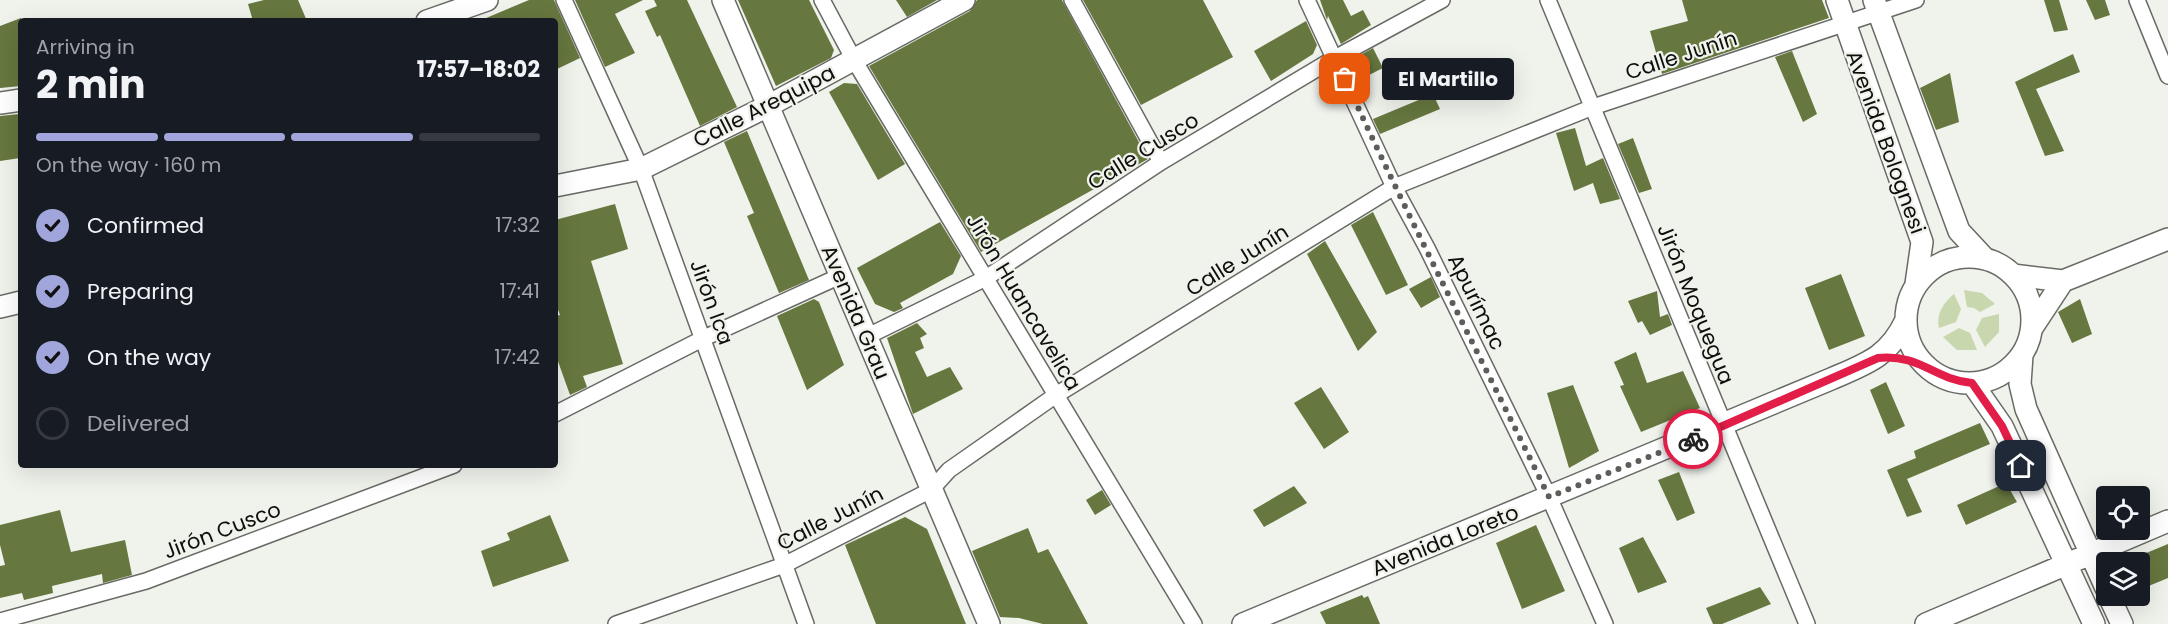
<!DOCTYPE html>
<meta charset="utf-8">
<style>
:root{--surface:#171b24;--page:#20242c;--text:#f1f3f6;--muted:#9ea1a6;--line:#363941;--accent:#a0a6db}
body{margin:0;font-family:Poppins,sans-serif;background:var(--page);color:var(--text);height:100vh;display:flex;flex-direction:column;font-size:22px;white-space:nowrap}
*{box-sizing:border-box;margin:0}
p{font-size:20px;color:var(--muted)}
.icon{flex:none;width:33px;height:33px;fill:none;stroke:currentColor;stroke-width:2;stroke-linecap:round;stroke-linejoin:round}
.map{position:relative;flex:1;overflow:hidden}
.drawer{position:absolute;left:18px;top:18px;width:540px;height:450px;display:flex;flex-direction:column;background:var(--surface);border-radius:6px;box-shadow:0 6px 24px #0002}
.drawer>*{flex:none}
.fabs{position:absolute;left:2096px;top:486px;display:grid;gap:12px}
.fabs a{display:grid;place-items:center;width:54px;height:54px;border-radius:6px;background:var(--surface);box-shadow:0 6px 24px #0002;font-size:30px}
.pin{position:absolute;display:grid;place-items:center;width:51px;height:51px;color:#fff;margin:-26px;border-radius:12px;box-shadow:0 3px 9px #0006}
.courier{position:absolute;display:grid;place-items:center;width:60px;height:60px;margin:-30px;border:4px solid #e11d48;border-radius:50%;background:#fff;color:#222;box-shadow:0 2px 8px #0007}
.bubble{position:absolute;height:42px;border-radius:6px;background:var(--surface);box-shadow:0 6px 24px #0002;font-size:20px;font-weight:700;line-height:42px;text-align:center}
.head em{font-style:normal;font-weight:700}
.head div{display:flex;flex-direction:column-reverse}
.head{display:flex;align-items:center;justify-content:space-between;height:102px;padding:0 18px}
h1{font-size:39px;font-weight:700;line-height:45px}
.bar{display:grid;grid-template-columns:repeat(4,1fr);gap:9px 6px;align-content:center;height:72px;padding:0 18px}
.bar i{height:8px;border-radius:4px;background:var(--line)}
.bar .selected{background:var(--accent)}
.bar p{grid-column:span 4}
ol{padding:0 18px;list-style:none}
li{display:flex;align-items:center;gap:18px;height:66px}
li p{margin-inline-start:auto}
li .icon{padding:6px;border-radius:50%;background:var(--accent);color:#111;stroke-width:4}
li:last-child{color:var(--muted)}
li i{width:33px;height:33px;border:3px solid var(--line);border-radius:50%}
.map>svg:first-child{display:block}
.green{fill:#c8d7ad}
.building{fill:#66773f}
.lines{fill:none;stroke-linecap:round;stroke-linejoin:round}
.street-casing{stroke:#686a65;stroke-width:18}
.secondary-casing{stroke:#686a65;stroke-width:24}
.street{stroke:#fff;stroke-width:15}
.secondary{stroke:#fff;stroke-width:21}
.done{stroke:#5d5e5a;stroke-width:6;stroke-dasharray:0 10.8}
.route{stroke:#e11d48;stroke-width:8}
.labels{text-anchor:middle;dominant-baseline:central;stroke-width:4.5;stroke-linejoin:round;paint-order:stroke}
.street-label{font-size:21px;fill:#0e0e0c;stroke:#f0f2ec}
</style>
<div class="map">
<svg width="2168" height="624" viewBox="0 0 2168 624">
<rect width="100%" height="100%" fill="#f0f2ec"/>
<path class="green" d="M1964,290L1982,293L1995,304L1980,312L1974,308L1967,307Z
M1954,294L1961,309L1956,322L1939,328C1936,314 1943,303 1954,294Z
M1999,314V332L1985,347L1976,330L1982,318Z
M1959,328L1970,333L1977,350H1957L1943,337Z"/>
<path class="building" d="M264,0H298L307,21H253L248,4Z
M529,0H554L580,58L555,70V21H479Z
M575,0H643L615,14L635,53L605,67Z
M654,0H687L737,107L700,126L660,35L657,37L645,11L657,6Z
M738,0H809L834,50L831,58L776,86Z
M896,0H937L907,17Z
M977,0H1062L1148,159L981,252L869,66L970,11Z
M1083,0H1203L1233,57L1141,105Z
M1320,0H1343L1351,16L1363,10L1371,25L1341,44L1328,16L1327,20Z
M1682,0H1822L1829,18L1662,74L1650,31L1688,21Z
M2044,0H2059L2068,30L2054,32Z
M2086,0H2105L2110,15L2095,20Z
M21,18V86L0,88V26Z
M1306,21L1317,45L1313,54L1271,81L1254,51Z
M1373,48L1383,68L1357,81L1348,62Z
M1792,51L1817,114L1803,122L1775,57Z
M2073,54L2080,72L2036,89L2064,151L2045,156L2015,82Z
M1950,73L1959,122L1936,130L1920,88Z
M844,83L857,84L905,164L878,180L829,92Z
M1433,94L1440,109L1380,134L1373,119Z
M19,114L20,158L0,161V116Z
M1575,128L1586,166L1603,158L1620,199L1600,204L1593,183L1574,191L1556,133Z
M747,131L809,280L779,293L747,216L754,213L724,142Z
M1633,138L1652,189L1639,193L1618,144Z
M615,204L628,249L591,261L623,364L583,376L587,387L570,395L555,353V316L560,315L555,302V220Z
M1373,212L1408,285L1386,295L1351,225Z
M940,222L961,256L953,274L900,303L903,308L894,312L875,304L857,268Z
M1325,241L1377,332L1358,351L1307,254Z
M1841,274L1865,336L1829,350L1805,288Z
M1431,277L1440,297L1421,308L1409,289Z
M1657,291L1660,317L1668,314L1672,325L1650,335L1642,321L1638,323L1628,301Z
M814,299L819,302L844,365L807,390L777,316Z
M2080,299L2092,334L2072,343L2058,312Z
M917,323L927,334L920,338L924,348L915,352L927,377L950,367L963,389L913,414L887,338Z
M1636,352L1647,383L1683,371L1700,408L1641,432L1620,386L1624,385L1614,362Z
M1886,382L1905,426L1888,434L1870,390Z
M1573,385L1599,451L1569,468L1547,393Z
M1321,387L1349,432L1324,449L1294,403Z
M1980,423L1990,444L1907,479L1922,512L1907,517L1887,470L1916,458L1914,451Z
M1679,472L1695,513L1677,521L1658,480Z
M2006,483L2017,502L1966,525L1957,505Z
M1294,486L1307,503L1264,527L1253,510Z
M1102,490L1111,505L1095,515L1086,500Z
M60,510L71,552L125,540L132,575L103,583L102,574L52,586L53,593L24,600L22,593L0,598V566L5,565L0,545V525Z
M550,515L569,561L493,587L481,551L510,540L507,533Z
M905,517L927,529L966,624H876L845,545Z
M1536,525L1565,591L1522,609L1496,543Z
M1028,528L1038,553L1048,549L1088,624H1043L1019,618L1000,617L972,551Z
M1643,537L1667,582L1638,593L1619,548Z
M2168,544V578L2139,590V556Z
M1760,587L1771,604L1722,624H1713L1706,608Z
M1362,595L1364,598L1368,596L1380,624H1326L1320,612Z"/>
<g class="lines">
<defs>
<path id="street" d="M564,0L641,169L806,624
M822,0L854,60L1194,624
M1072,0L1161,162
M1307,0L1394,187L1427,248L1549,497L1605,624
M1548,0L1807,624
M2137,0L2168,76
M866,337L986,278L1161,162L1335,58L1442,0
M555,414L704,338L840,276
M0,621L146,581L454,465
M616,624L784,565L931,490L949,470L1056,395L1394,187L1593,107L1916,0"/>
<path id="secondary" d="M723,0L989,624
M1837,0L1922,242L1916,284
M1874,0L1959,231L1985,259
M427,21L487,0
M0,103L21,100
M555,186L641,169L768,106L964,0
M1906 320a63 63 0 1 1 126 0a63 63 0 1 1-126 0Z
M2013,275L2063,281L2168,239
M0,307L21,302
M2032,328L2063,281
M2022,355L2020,384L2026,409L2106,588
M1972,383L2002,426L2094,624
M2109,596L2122,624
M1243,624L1831,379C1866,364 1889,357 1906,320
M1926,624L2168,521"/>
</defs>
<use href="#street" class="street-casing"/>
<use href="#secondary" class="secondary-casing"/>
<use href="#street" class="street"/>
<use href="#secondary" class="secondary"/>
</g>
<g class="lines">
<path class="done" d="M1345,79C1409,220 1481,358 1549,497L1693,439"/>
<path class="route" d="M1693,439L1878,358C1921,354 1933,379 1972,383L2002,426L2021,466"/>
</g>
<g class="labels">
<g class="street-label">
<text transform="translate(1681 55) rotate(-18)">Calle Junín</text>
<text transform="translate(764 106) rotate(-27)">Calle Arequipa</text>
<text transform="translate(1886 142) rotate(70)">Avenida Bolognesi</text>
<text transform="translate(1143 151) rotate(-32)">Calle Cusco</text>
<text transform="translate(1237 260) rotate(-32)">Calle Junín</text>
<text transform="translate(712 302) rotate(70)">Jirón Ica</text>
<text transform="translate(1024 302) rotate(59)">Jirón Huancavelica</text>
<text transform="translate(1477 302) rotate(64)">Apurímac</text>
<text transform="translate(1696 304) rotate(68)">Jirón Moquegua</text>
<text transform="translate(856 312) rotate(67)">Avenida Grau</text>
<text transform="translate(830 518) rotate(-27)">Calle Junín</text>
<text transform="translate(222 530) rotate(-21)">Jirón Cusco</text>
<text transform="translate(1445 540) rotate(-22)">Avenida Loreto</text>
</g>
</g>
</svg>
<div class="fabs">
<a><svg class="icon" aria-label="locate" viewBox="0 0 24 24"><circle cx="12" cy="12" r="6"/><path d="M12 2v4M12 18v4M2 12h4M18 12h4"/></svg></a>
<a><svg class="icon" aria-label="layers" viewBox="0 0 24 24"><path d="M12 4l9 5-9 5-9-5zM3 14l9 5 9-5"/></svg></a>
</div>
<div class="pin" style="left:1345px;top:79px;background:#ea580c"><svg class="icon" aria-label="bag" viewBox="0 0 24 24"><path d="M5 8h14l-1 12H6zM9 8a3 3 0 0 1 6 0"/></svg></div>
<div class="pin" style="left:2021px;top:466px;background:#1f2937"><svg class="icon" aria-label="home" viewBox="0 0 24 24"><path d="M3 11l9-7 9 7M6 9v11h12V9"/></svg></div>
<div class="courier" style="left:1693px;top:439px"><svg class="icon" aria-label="bike" viewBox="0 0 24 24"><circle cx="6" cy="16" r="4"/><circle cx="18" cy="16" r="4"/><path d="M6 16l4-8h5l3 8M10 8l3 8H6M13 5h3"/></svg></div>
<div class="bubble" style="left:1382px;top:58px;width:132px">El Martillo</div>
<section class="drawer">
<div class="head"><div><h1>2 min</h1><p>Arriving in</p></div><em>17:57–18:02</em></div>
<div class="bar"><i class="selected"></i><i class="selected"></i><i class="selected"></i><i></i><p>On the way · 160 m</p></div>
<ol>
<li><svg class="icon" aria-label="check" viewBox="0 0 24 24"><path d="M5 12l5 5 9-10"/></svg>Confirmed<p>17:32</p></li>
<li><svg class="icon" aria-label="check" viewBox="0 0 24 24"><path d="M5 12l5 5 9-10"/></svg>Preparing<p>17:41</p></li>
<li><svg class="icon" aria-label="check" viewBox="0 0 24 24"><path d="M5 12l5 5 9-10"/></svg>On the way<p>17:42</p></li>
<li><i></i>Delivered</li>
</ol>
</section>
</div>
